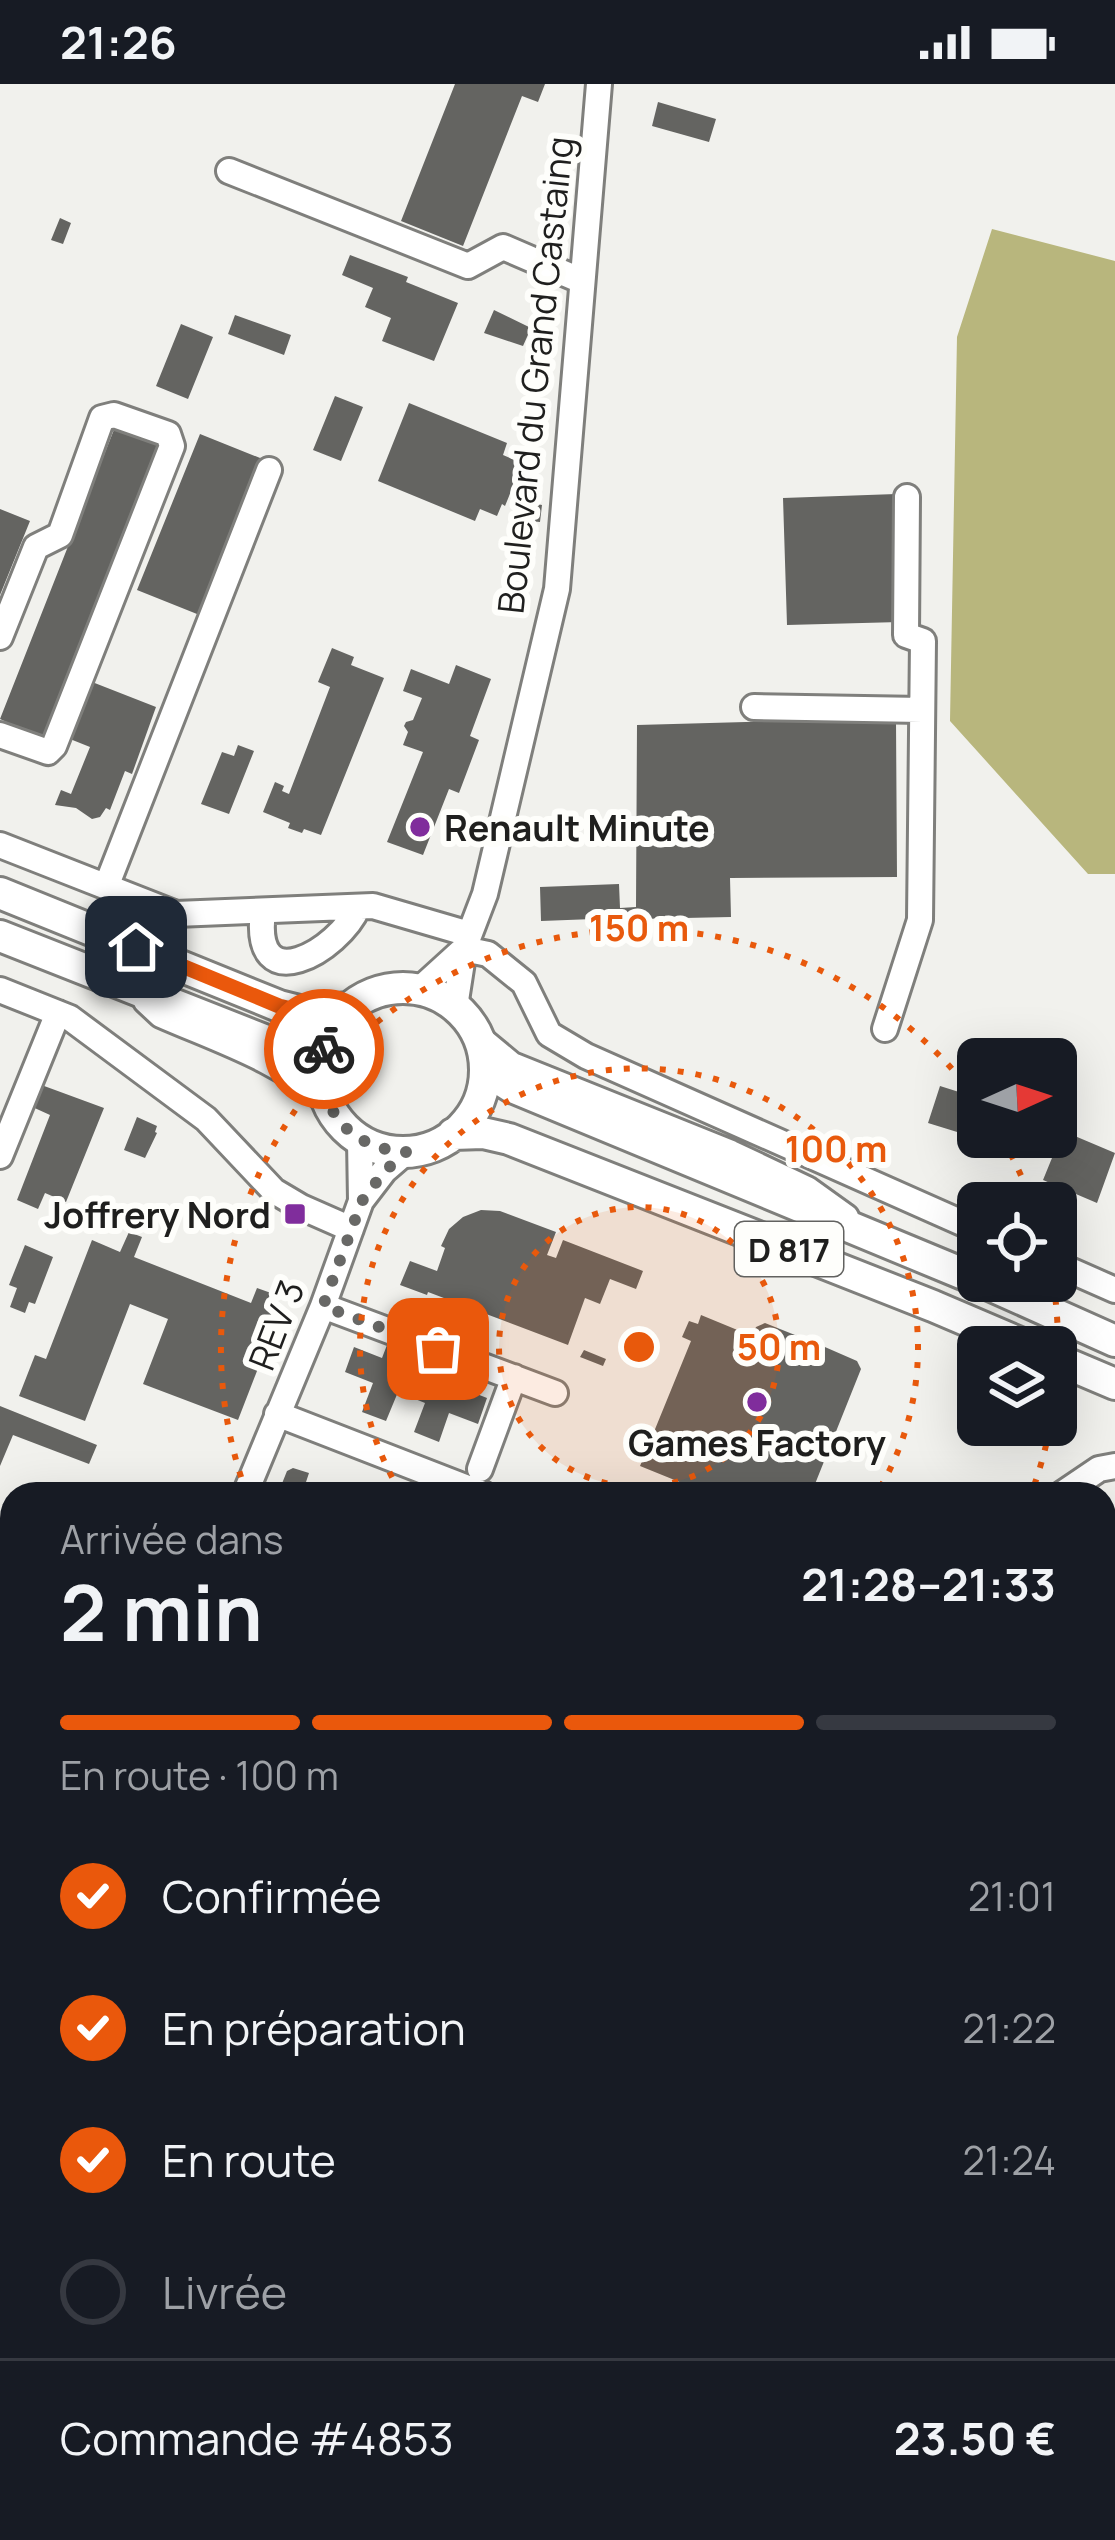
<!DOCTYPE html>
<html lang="fr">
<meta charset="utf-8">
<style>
:root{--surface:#171b24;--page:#20242c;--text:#f1f3f6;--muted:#9ea1a6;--line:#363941;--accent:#ea580c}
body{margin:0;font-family:Manrope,sans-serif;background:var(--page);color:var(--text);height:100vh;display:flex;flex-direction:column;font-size:45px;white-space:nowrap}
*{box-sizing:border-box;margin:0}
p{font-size:39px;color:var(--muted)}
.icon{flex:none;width:66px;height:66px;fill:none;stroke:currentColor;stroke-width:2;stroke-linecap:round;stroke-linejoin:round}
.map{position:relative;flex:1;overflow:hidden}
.sheet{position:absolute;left:0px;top:1398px;width:1116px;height:1059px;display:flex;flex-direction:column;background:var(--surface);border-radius:36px 36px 0 0;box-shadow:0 12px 48px #0002}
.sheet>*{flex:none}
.needle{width:78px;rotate:87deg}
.controls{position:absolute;left:957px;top:954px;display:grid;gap:24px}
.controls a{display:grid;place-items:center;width:120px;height:120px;border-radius:18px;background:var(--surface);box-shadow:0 12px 48px #0002;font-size:60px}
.pin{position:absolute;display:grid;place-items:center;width:102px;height:102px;color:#fff;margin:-51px;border-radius:24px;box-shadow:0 6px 18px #0006}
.courier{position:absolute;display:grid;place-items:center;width:120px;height:120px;margin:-60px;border:9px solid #ea580c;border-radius:50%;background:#fff;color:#222;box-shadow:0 3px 15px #0007}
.headline em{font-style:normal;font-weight:700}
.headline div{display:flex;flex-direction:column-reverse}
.headline{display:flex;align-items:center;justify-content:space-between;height:204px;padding:0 60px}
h1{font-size:78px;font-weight:700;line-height:90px}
.bar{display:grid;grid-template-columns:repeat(4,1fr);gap:18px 12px;align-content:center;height:144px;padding:0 60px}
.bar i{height:15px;border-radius:9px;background:var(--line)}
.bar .current{background:var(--accent)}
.bar p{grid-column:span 4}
.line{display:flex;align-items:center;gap:30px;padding:0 60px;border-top:3px solid var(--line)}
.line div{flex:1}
ol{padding:0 60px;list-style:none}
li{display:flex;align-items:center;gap:36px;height:132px}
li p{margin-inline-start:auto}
li .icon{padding:12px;border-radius:50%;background:var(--accent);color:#fff;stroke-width:4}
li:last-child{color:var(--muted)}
li i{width:66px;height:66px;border:6px solid var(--line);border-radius:50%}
.status{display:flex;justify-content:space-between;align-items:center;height:84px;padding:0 60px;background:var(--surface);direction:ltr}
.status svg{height:33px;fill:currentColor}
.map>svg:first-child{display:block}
.forest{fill:#b8b67d}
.water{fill:#9d9b63}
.building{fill:#646461}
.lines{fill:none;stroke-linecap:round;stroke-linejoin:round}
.minor-casing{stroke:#7f7f7c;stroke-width:30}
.major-casing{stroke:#7f7f7c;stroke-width:36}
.path{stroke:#a3a3a1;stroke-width:3;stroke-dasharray:6 9;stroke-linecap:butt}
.minor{stroke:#fff;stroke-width:24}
.major{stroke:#fff;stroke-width:30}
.done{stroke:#686866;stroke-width:12;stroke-dasharray:0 21.6}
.route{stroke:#ea580c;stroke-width:15}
.ring{fill:none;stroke:#e8590c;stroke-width:6;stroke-dasharray:6 12}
.poi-dot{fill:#802d9c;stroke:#fefefb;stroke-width:4.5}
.labels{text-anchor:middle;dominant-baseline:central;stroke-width:12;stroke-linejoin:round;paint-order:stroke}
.shield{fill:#fefefb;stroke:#626260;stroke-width:3}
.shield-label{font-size:33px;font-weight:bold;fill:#1f1f1e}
.street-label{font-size:36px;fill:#1f1f1e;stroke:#fefefb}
.poi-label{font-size:36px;font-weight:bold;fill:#1f1f1e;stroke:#fefefb;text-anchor:start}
.centre{fill:#e8590c;stroke:#fefefb;stroke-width:6}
.ring-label{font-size:36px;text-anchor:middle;font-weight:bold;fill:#e8590c;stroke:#fefefb;stroke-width:12;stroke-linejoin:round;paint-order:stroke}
</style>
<div class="status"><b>21:26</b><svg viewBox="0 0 49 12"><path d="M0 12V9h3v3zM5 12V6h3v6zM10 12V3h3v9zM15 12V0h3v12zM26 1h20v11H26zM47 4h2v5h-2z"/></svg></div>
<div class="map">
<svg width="1115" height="2456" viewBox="0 0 1115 2456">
<rect width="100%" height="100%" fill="#f1f1ed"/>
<path class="forest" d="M992,145L1115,177V790H1088L950,637L957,253Z
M0,1496L12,1506V1817L0,1803Z
M0,2164L12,2176V2239L0,2227Z
M26,2445H91L76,2456H15Z
M106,2445H211L207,2456H99Z
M241,2445H317L331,2456H244Z
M588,2445H650L661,2456H598Z"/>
<path class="water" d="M12,1856V2176L0,2164V1859Z
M317,2445H588L598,2456H331Z"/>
<path class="building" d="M455,0H545L538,18L522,12L463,162L401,137Z
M658,18L716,35L709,58L652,42Z
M60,134L71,139L63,160L51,156Z
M350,171L408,193L406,198L458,219L434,277L382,257L391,234L365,223L373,204L342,191Z
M494,226L531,244L523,262L484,249Z
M235,231L291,251L284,271L228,250Z
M181,240L213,253L188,315L156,302Z
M335,312L363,323L341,377L313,366Z
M409,319L507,359L503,371L519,378L515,389L518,390L505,422L502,420L497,432L480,425L475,437L378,397Z
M117,338L166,357L48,657L0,635Z
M200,350L265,376L202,532L137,506Z
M896,410L900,538L787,541L783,414Z
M532,419L542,421L540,438L530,437Z
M0,425L30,437L0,511Z
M332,564L354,573L351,581L384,594L321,751L304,745L302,749L288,744L290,739L263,728L275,698L284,702L282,707L289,710L330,603L318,598Z
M456,581L491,595L470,652L479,656L459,709L449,705L423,771L387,758L423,668L403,661L408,648L404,642L406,638L413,636L422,614L403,607L411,585L449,600Z
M87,596L156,623L132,690L125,687L110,726L106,724L100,733L92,735L76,724L55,721L61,706L71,710L90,663L65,653Z
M786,637H896L897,793L730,794L731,833L637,835V832H620V834L541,837L540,803L619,800L620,824L636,823L637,641Z
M238,661L254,667L229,730L201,720L222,668L234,672Z
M36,999L104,1024L66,1118L45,1109L38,1125L17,1116L50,1031L28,1021Z
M940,1002L978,1014V1053H998L996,1060L928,1039Z
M137,1033L157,1042L155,1048L157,1049L145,1074L124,1066Z
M1063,1047L1115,1069L1097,1119L1043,1096Z
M481,1126L500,1127L556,1148L547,1171L556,1174L563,1156L643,1187L636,1205L610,1195L600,1220L585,1214L568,1261L428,1208L427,1211L400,1201L410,1177L437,1187L445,1164L441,1162L449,1145L463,1133Z
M129,1148L142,1153L134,1173L251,1219L257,1204L271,1209L264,1224L279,1230L238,1336L143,1300L168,1235L130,1220L85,1337L19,1312L35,1271L46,1275L92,1156L120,1168Z
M25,1161L53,1173L35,1220L29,1218L25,1229L10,1223L17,1204L9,1201Z
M701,1231L752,1252L756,1243L765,1239L805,1255H815L818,1260L857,1277L861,1285L811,1410H709L640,1382L691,1257L682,1253L689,1237L698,1240Z
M387,1261L412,1271L408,1284L452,1301L455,1293L462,1296L459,1303L487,1314L478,1340L449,1329L439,1358L414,1348L425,1319L398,1308L386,1337L362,1328L373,1299L345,1288L354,1263L382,1274Z
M584,1266L606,1275L603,1282L580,1273Z
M0,1322L97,1361L89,1380L13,1351L0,1382Z
M293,1384L309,1389L302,1410L279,1407L287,1387Z
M331,1398L361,1410H326Z
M81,1399L107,1410H77Z"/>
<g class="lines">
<defs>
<path id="minor" d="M229,87L468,182L503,163L582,197
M0,553L36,463L60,451L102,334L114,331L168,350L172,362L54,662L48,668L0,651
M754,623L922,626
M0,761L176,830L373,822L469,850
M106,803L269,386
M263,827C251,918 339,867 358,823
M464,865L488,870L524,899L549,950L586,972L978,1146
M420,905L464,865
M0,906L70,934L206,1035L274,1107L301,1123L351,1145
M146,917L161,931C218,956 281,976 328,1019
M455,923L464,865L485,810L557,505L599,0
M885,945L920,836L923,557L906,551L907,413
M477,952L512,981L731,1069L807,1105L846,1133
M360,1056L361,1117
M0,1072L58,929
M1056,1180L1115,1206
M323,1222L555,1309
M277,1330L483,1410
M480,1385L514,1293
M245,1410L323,1222L361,1117L384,1087L406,1068
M1062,1410L1099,1385L1115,1382
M1104,2158L1115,2165"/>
<path id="major" d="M0,809L279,922L303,928L349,924
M0,852L297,969L309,978L321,993
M321 986a82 82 0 1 1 164 0a82 82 0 1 1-164 0Z
M485,982L493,991L512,1003L978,1196
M453,1050L483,1049L509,1055L933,1222L1029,1263
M981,1197L1115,1257
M1056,1275L1115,1300"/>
</defs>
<use href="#minor" class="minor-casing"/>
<use href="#major" class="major-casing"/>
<path class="path" d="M502,1404L517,1410"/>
<use href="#minor" class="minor"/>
<use href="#major" class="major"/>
</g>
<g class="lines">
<path class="done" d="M324,965C315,1023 347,1064 406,1068L384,1088L362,1117L323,1222L438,1265"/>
<path class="route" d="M136,863L279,922L303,928L349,924L332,944L324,965"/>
</g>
<circle cx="639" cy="1263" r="140" fill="#e8590c" fill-opacity=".12"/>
<g class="ring">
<circle cx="639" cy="1263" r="140"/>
<path d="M401 1409A279 279 0 1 1 877 1409"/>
<path d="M1050 1343A419 419 0 0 1 1031 1410M247 1410A419 419 0 0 1 978 1017M1002 1054A419 419 0 0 1 1031 1116M1053 1197A419 419 0 0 1 1056 1303"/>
</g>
<g class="poi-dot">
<circle cx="420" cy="743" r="12"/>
<rect x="283" y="1118" width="24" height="24" rx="6"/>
<circle cx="757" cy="1318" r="12"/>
</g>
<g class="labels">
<rect class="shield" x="735" y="1138" width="108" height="54" rx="9"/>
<g class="shield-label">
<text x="789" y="1165">D 817</text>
</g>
<g class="street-label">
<text transform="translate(535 291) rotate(-84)">Boulevard du Grand Castaing</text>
<text transform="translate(276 1241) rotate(-69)">REV 3</text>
</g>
<g class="poi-label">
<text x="444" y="743">Renault Minute</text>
<text x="271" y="1130" text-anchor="end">Joffrery Nord</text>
<text x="757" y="1358" text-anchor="middle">Games Factory</text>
</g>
</g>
<circle cx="639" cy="1263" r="18" class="centre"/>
<g class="ring-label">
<text x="639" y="857">150 m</text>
<text x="836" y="1078">100 m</text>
<text x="779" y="1276">50 m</text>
</g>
</svg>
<div class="controls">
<a><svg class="needle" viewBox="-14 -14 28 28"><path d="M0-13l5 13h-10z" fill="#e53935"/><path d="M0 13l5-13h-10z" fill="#9ea1a6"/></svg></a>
<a><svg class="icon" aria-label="locate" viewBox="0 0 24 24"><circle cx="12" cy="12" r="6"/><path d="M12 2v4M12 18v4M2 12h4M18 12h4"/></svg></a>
<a><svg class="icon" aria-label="layers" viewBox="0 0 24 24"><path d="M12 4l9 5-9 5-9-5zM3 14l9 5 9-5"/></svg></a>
</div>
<div class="pin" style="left:438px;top:1265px;background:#ea580c"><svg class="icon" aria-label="bag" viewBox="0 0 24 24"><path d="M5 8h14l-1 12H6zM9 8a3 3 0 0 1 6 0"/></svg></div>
<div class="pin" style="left:136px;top:863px;background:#1f2937"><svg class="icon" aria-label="home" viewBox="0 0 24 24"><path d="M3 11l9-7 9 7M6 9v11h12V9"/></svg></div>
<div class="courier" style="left:324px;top:965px"><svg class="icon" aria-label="bike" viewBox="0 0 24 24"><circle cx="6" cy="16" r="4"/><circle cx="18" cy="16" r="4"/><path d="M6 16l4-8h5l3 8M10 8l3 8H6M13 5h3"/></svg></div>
<section class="sheet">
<div class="headline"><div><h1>2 min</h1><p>Arrivée dans</p></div><em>21:28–21:33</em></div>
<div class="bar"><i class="current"></i><i class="current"></i><i class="current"></i><i></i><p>En route · 100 m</p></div>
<ol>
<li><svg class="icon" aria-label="check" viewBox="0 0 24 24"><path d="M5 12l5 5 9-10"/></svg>Confirmée<p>21:01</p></li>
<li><svg class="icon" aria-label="check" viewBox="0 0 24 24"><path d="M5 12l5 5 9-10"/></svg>En préparation<p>21:22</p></li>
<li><svg class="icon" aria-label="check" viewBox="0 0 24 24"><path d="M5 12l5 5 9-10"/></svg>En route<p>21:24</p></li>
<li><i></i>Livrée</li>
</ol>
<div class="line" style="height:156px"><div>Commande #4853</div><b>23.50 €</b></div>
</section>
</div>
